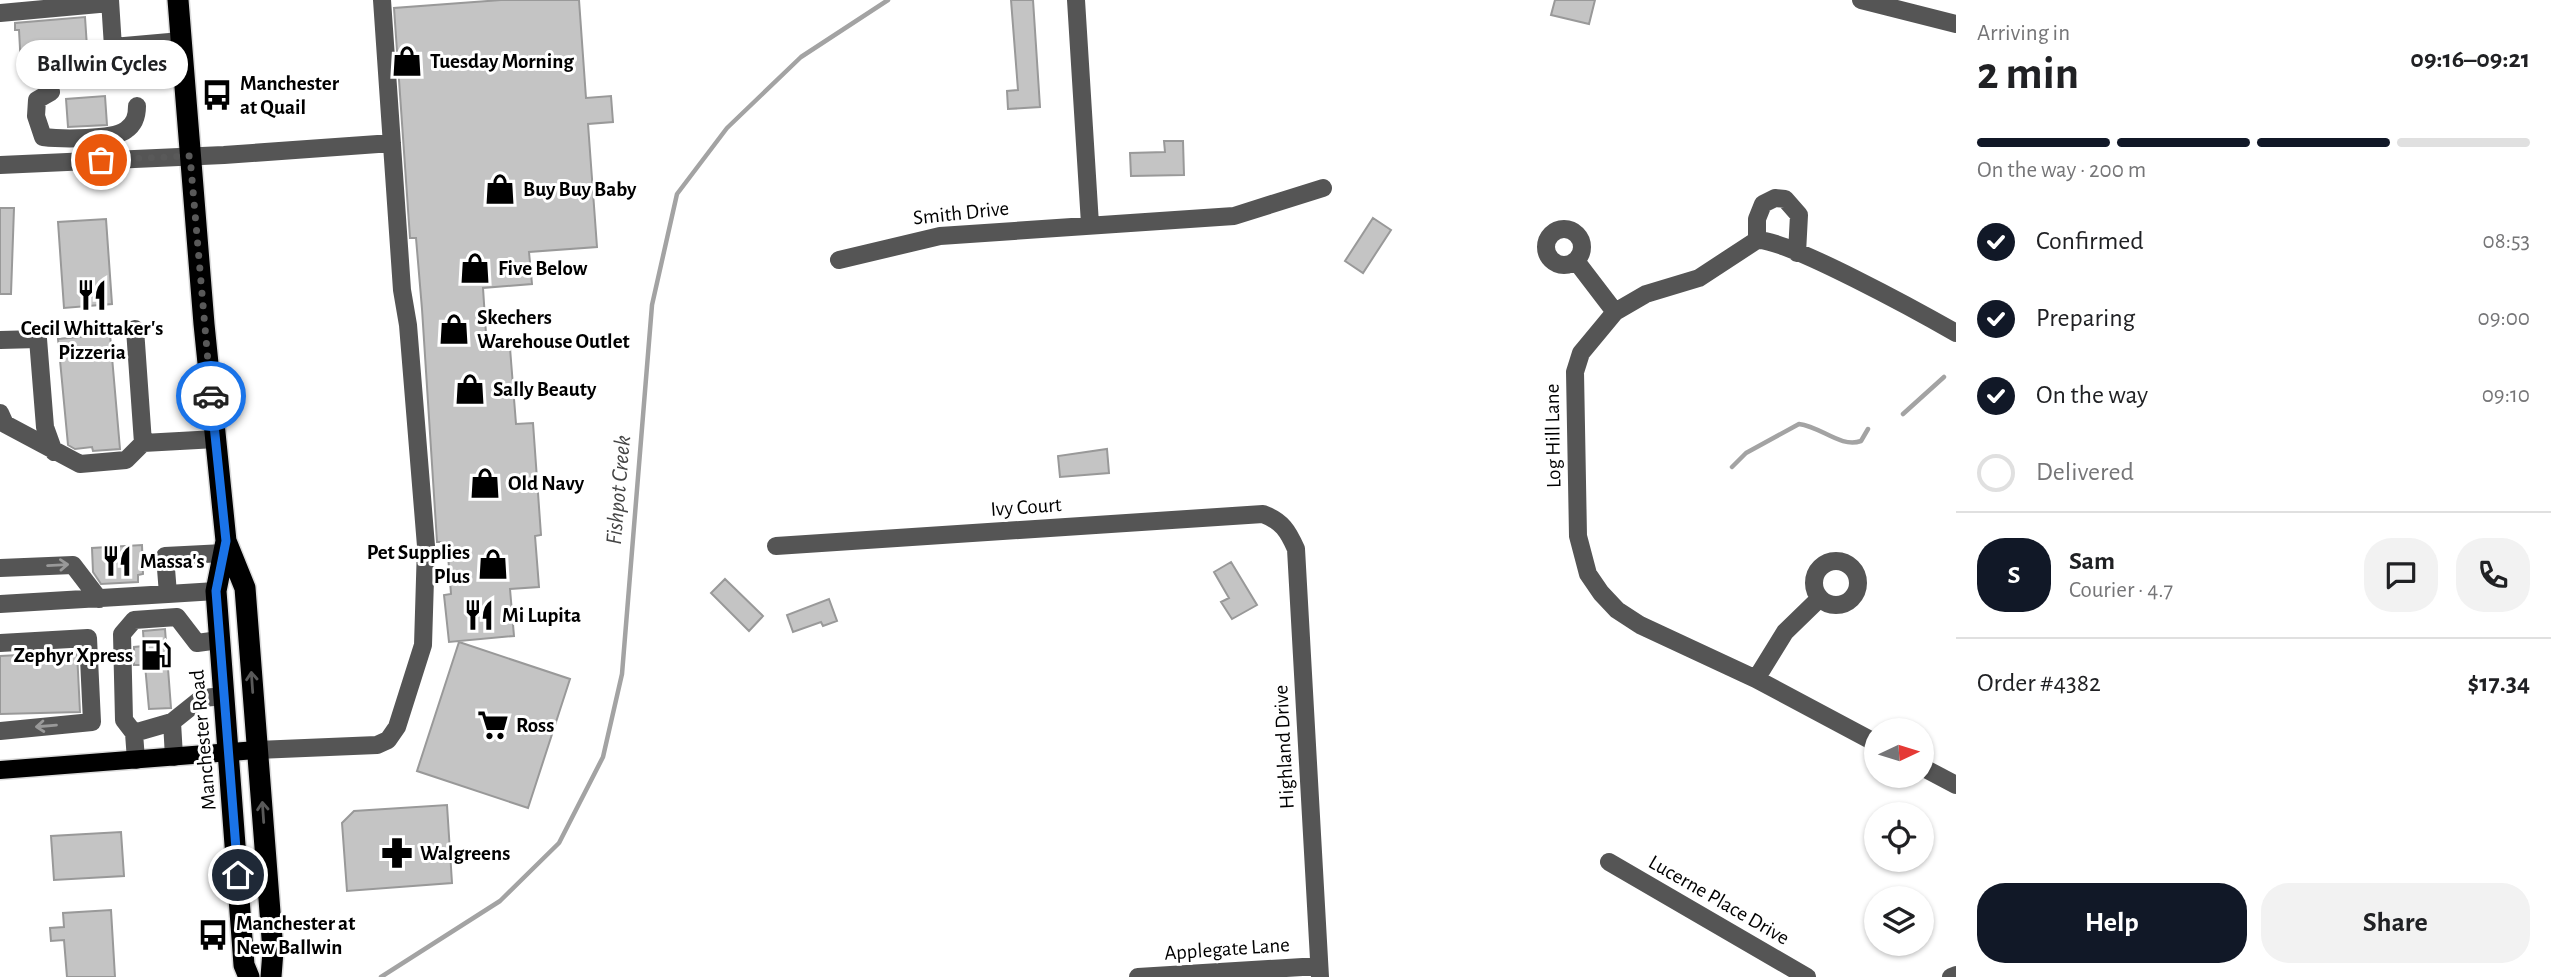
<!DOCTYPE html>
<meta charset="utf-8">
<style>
:root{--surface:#fff;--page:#f2f2f2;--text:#202124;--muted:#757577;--line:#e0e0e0;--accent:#111827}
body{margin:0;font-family:"Alegreya Sans",sans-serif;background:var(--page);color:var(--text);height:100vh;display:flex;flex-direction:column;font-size:26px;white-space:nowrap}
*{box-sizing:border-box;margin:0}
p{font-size:23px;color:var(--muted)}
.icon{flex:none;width:38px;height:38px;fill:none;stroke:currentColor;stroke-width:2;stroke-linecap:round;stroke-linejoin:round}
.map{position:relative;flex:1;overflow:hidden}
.details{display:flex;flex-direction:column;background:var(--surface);width:595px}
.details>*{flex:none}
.needle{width:46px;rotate:86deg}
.tools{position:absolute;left:1864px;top:718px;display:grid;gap:14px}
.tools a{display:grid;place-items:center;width:70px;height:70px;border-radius:50%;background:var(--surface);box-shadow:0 2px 5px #0004;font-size:35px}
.pin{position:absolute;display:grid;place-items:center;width:60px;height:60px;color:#fff;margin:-30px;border:4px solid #fff;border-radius:50%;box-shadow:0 2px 7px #0007}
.courier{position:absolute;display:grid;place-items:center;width:70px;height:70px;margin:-35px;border:5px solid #1a73e8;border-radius:50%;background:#fff;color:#222;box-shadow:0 2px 9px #0007}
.bubble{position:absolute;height:49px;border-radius:24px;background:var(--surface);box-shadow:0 2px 5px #0004;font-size:23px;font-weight:700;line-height:49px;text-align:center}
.overview em{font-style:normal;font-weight:700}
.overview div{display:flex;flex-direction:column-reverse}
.overview{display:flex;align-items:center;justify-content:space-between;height:119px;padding:0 21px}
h1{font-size:46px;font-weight:700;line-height:52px}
.bar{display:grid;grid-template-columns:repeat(4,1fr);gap:10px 7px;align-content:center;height:84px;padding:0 21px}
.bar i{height:9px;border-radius:5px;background:var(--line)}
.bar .selected{background:var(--accent)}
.bar p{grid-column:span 4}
.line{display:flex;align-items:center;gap:18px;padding:0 21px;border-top:2px solid var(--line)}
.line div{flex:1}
.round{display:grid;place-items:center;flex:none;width:74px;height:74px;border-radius:28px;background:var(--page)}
ol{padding:0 21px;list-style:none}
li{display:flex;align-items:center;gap:21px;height:77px}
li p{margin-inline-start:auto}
li .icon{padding:7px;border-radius:50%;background:var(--accent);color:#fff;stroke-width:4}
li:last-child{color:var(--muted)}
li i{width:38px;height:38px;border:4px solid var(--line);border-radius:50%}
.primary-button{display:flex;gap:14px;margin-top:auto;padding:14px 21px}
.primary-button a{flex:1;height:80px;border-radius:28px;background:var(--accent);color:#fff;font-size:28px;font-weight:700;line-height:80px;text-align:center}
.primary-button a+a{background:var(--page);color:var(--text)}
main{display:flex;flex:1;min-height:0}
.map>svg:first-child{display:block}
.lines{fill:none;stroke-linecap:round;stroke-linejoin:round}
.stream{stroke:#a3a3a3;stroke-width:4.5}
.building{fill:#c4c4c4;stroke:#999;stroke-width:2}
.major-casing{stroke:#dbdbdb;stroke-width:21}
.highway-casing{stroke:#dbdbdb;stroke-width:24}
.minor{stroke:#555;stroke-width:18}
.major{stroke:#000;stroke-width:18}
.highway{stroke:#000;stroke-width:21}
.oneway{stroke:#999}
.oneway2{stroke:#595959}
.done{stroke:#595959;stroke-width:7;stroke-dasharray:0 12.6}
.route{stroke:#1a73e8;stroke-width:9}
.labels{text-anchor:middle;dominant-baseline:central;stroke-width:6;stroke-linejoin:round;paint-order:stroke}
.poi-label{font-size:21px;font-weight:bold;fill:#000;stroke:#fff;text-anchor:start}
.street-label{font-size:21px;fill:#000;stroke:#fff}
.water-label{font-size:23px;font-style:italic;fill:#444;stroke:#fff}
</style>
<main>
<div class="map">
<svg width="1956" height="977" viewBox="0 0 1956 977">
<rect width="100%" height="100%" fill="#fff"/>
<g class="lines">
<path class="stream" d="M1903,414L1944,377
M1732,467L1746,453L1799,424C1822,427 1840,448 1861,441L1868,429
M381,977L500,901L559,843L603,757L622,674L652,305L677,194L727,128L801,57L888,0"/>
</g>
<path class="building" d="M501,0H579L586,98L611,96L613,122L588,124L597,247L529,252L532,284L483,288L487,349L510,348L516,424L533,423L541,535L535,536L539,587L510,589L514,636L449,642L444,595L451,594L447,542H437L422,309L416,238H410L394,8Z
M1011,0H1033L1040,107L1008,109L1007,91L1018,90Z
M1555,0H1595L1589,24L1551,15Z
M85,17L88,62L21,67L19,30H15V23Z
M105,96L107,125L68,127L66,99Z
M1164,141H1183L1184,175L1131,176L1130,153L1165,152Z
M0,208H14L11,294H0Z
M1373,218L1391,230L1363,273L1345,261Z
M106,219L112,304L64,308L58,222Z
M110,334L120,449L93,451L92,447L75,449L68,445L58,339Z
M1107,449L1109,473L1060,477L1058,456Z
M142,545L143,574L138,575V582L101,584L93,572L92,548Z
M1231,562L1257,605L1232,619L1221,602L1229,598L1214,572Z
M725,579L763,616L749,631L711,593Z
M829,599L837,621L823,626L821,622L793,632L787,615Z
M165,629L171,708L149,709L145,665H134V647L144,646L143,631Z
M459,642L570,679L528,808L417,771Z
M77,652L80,712L0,714V656Z
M447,805L452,883L347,891L342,823L354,811Z
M121,832L124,876L54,880L51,836Z
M111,910L115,977H67L64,940L51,941L50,928L64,927L63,913Z"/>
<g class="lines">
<defs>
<path id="major" d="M0,770L257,750"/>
<path id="highway" d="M178,0L204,324L226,541L245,588L273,951L271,977
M226,541L216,591L244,965L249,977"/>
</defs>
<use href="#major" class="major-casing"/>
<use href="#highway" class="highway-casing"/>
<path class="minor" d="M110,0L113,47L181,41
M1076,0L1090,224
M1861,0L1956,24
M0,13L110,3
M51,92L37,100L36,116L43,137C60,139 114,140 126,130C135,124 137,116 137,106
M0,165L224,155L392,143
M1546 247a18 18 0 1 1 36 0a18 18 0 1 1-36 0Z
M1757,240V219L1763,204L1775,198L1785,199L1799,215L1797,253
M839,260L940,236L1234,216L1323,188
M1576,261L1615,312
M135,329L143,443L216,439
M0,340L38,339L45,427L54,452
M0,413L5,424L80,464L126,460L143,443
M776,546L1263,514C1282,521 1288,531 1296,549L1320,977
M1814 583a22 22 0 1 1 44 0a22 22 0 1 1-44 0Z
M0,568L73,565L99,599
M216,591L168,594L165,556L224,553
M0,604L168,594
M0,643L88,638L92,722L0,731
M1756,679L1785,632L1820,598
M134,733L172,722
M1876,743L1756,679L1640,625L1617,610L1601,593L1588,574L1578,536L1575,372L1581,353L1615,312L1646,294L1699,278L1757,240C1787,239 1923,314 1956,333
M257,750L377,745L388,740L397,727L423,645L426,546L408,325L402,290L382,0
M174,757L172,722L202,698L225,696
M136,760L134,733L124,720L122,634L134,620L177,617L197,643L219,640
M1922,767L1956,785
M1609,862L1807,977
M1138,977L1319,966
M1951,977L1956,975"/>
<use href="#major" class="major"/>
<use href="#highway" class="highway"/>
</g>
<defs><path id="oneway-shaft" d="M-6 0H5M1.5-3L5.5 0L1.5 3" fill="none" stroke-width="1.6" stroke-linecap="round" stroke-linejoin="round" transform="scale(1.75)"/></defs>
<g class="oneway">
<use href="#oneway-shaft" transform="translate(58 565) rotate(-3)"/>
<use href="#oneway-shaft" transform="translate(46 726) rotate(175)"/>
</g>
<g class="oneway2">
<use href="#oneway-shaft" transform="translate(252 682) rotate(-94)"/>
<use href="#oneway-shaft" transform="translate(263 812) rotate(-94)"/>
</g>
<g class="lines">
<path class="done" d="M101,160L190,156L211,396"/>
<path class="route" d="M211,396L226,541L216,591L238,875"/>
</g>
<defs>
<symbol id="shop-bare" viewBox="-9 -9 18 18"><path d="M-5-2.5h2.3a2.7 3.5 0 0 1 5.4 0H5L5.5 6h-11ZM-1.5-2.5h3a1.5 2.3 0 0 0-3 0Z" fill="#000" stroke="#fff" stroke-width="2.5" paint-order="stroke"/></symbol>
<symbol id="bus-bare" viewBox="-9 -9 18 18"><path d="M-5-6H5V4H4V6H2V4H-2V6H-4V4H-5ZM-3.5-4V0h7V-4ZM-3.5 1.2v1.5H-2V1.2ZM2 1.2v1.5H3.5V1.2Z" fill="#000" stroke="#fff" stroke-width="2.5" paint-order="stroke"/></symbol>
<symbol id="restaurant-bare" viewBox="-9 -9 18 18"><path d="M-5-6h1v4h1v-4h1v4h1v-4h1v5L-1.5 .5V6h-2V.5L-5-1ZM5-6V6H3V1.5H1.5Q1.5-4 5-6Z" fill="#000" stroke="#fff" stroke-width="2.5" paint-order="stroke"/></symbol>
<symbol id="fuel-bare" viewBox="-9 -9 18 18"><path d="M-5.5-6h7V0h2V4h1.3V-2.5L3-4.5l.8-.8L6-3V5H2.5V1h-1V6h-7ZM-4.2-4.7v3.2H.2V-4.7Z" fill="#000" stroke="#fff" stroke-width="2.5" paint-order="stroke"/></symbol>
<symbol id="supermarket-bare" viewBox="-9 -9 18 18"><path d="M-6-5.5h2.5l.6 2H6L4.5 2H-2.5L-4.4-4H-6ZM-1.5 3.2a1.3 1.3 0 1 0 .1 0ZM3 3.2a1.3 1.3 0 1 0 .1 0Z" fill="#000" stroke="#fff" stroke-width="2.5" paint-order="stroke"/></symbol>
<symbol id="pharmacy-bare" viewBox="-9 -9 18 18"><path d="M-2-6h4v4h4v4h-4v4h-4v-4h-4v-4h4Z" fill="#000" stroke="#fff" stroke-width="2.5" paint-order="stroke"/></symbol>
</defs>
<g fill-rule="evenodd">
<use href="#shop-bare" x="385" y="39" width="44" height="44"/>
<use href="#bus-bare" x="195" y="73" width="44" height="44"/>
<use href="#shop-bare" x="478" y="167" width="44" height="44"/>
<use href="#shop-bare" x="453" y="246" width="44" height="44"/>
<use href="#restaurant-bare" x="70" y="273" width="44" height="44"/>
<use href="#shop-bare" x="432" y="307" width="44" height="44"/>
<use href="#shop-bare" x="448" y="367" width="44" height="44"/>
<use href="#shop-bare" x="463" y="461" width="44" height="44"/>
<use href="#restaurant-bare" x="95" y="539" width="44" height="44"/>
<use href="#shop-bare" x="471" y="542" width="44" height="44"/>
<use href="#restaurant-bare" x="457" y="593" width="44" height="44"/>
<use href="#fuel-bare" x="134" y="633" width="44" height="44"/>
<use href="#supermarket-bare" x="471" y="703" width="44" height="44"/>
<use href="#pharmacy-bare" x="375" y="831" width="44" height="44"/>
<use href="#bus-bare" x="191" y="913" width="44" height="44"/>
</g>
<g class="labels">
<g class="poi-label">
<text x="430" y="61">Tuesday Morning</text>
<text x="240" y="83">Manchester<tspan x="240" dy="24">at Quail</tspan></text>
<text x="523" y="189">Buy Buy Baby</text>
<text x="498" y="268">Five Below</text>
<text x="477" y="317">Skechers<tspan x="477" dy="24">Warehouse Outlet</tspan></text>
<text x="92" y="328" text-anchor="middle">Cecil Whittaker's<tspan x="92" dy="24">Pizzeria</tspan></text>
<text x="493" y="389">Sally Beauty</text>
<text x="508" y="483">Old Navy</text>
<text x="470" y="552" text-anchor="end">Pet Supplies<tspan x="470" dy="24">Plus</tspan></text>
<text x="140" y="561">Massa's</text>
<text x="502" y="615">Mi Lupita</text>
<text x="133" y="655" text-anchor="end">Zephyr Xpress</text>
<text x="516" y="725">Ross</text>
<text x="420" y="853">Walgreens</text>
<text x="236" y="923">Manchester at<tspan x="236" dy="24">New Ballwin</tspan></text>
</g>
<g class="street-label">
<text transform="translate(961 213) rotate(-6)">Smith Drive</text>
<text transform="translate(1553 436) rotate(-91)">Log Hill Lane</text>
<text transform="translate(1026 507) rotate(-4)">Ivy Court</text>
<text transform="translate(203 740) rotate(-95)">Manchester Road</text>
<text transform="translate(1284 747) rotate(-93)">Highland Drive</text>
<text transform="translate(1719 900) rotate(30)">Lucerne Place Drive</text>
<text transform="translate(1227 949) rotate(-4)">Applegate Lane</text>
</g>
<g class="water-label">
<text transform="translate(619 490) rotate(-85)">Fishpot Creek</text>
</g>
</g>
</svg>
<div class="tools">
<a><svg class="needle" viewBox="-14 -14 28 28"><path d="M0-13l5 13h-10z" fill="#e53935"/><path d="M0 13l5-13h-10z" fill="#757577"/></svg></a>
<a><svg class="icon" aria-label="locate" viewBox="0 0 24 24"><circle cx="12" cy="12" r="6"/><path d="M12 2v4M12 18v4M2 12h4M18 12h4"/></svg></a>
<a><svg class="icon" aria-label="layers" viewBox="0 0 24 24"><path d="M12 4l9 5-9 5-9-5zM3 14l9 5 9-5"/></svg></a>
</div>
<div class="pin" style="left:101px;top:160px;background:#ea580c"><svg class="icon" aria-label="bag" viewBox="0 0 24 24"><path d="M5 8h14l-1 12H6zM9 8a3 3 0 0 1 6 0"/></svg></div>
<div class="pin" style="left:238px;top:875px;background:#1f2937"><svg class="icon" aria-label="home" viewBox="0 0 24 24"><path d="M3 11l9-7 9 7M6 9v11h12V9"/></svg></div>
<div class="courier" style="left:211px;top:396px"><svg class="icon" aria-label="car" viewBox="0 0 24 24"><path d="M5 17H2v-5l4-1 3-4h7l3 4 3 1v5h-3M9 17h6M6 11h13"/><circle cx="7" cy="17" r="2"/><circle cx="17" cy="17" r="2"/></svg></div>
<div class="bubble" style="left:16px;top:40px;width:172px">Ballwin Cycles</div>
</div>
<section class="details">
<div class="overview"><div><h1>2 min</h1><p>Arriving in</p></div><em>09:16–09:21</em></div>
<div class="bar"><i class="selected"></i><i class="selected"></i><i class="selected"></i><i></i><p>On the way · 200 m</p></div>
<ol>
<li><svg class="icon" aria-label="check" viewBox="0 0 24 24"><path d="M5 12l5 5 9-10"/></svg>Confirmed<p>08:53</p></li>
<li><svg class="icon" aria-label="check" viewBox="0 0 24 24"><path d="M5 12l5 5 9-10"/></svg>Preparing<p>09:00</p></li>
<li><svg class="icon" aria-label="check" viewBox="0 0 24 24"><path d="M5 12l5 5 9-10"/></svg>On the way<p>09:10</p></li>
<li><i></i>Delivered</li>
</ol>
<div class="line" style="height:126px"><b class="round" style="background:var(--accent);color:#fff">S</b><div><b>Sam</b><p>Courier · 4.7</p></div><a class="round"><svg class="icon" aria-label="chat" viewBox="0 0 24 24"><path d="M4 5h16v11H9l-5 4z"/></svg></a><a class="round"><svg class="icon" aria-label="phone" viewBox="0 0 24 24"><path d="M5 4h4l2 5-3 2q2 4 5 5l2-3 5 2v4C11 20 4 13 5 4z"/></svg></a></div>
<div class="line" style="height:91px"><div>Order #4382</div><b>$17.34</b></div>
<div class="primary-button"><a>Help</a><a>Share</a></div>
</section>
</main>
